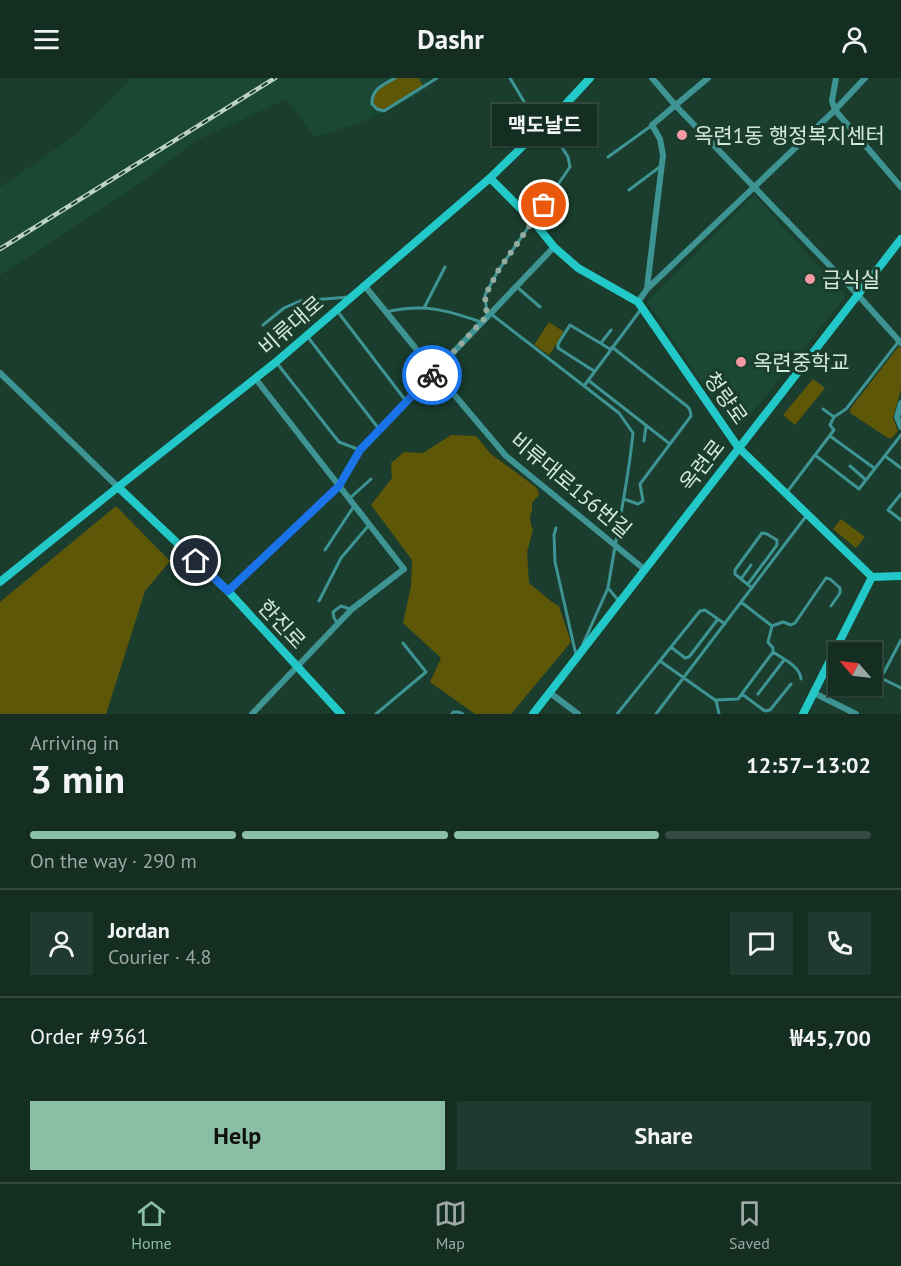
<!DOCTYPE html>
<meta charset="utf-8">
<style>
:root{--surface:#142e22;--page:#213a2f;--text:#f1f3f6;--muted:#9da8a5;--line:#334a40;--accent:#8abfa5}
body{margin:0;font-family:"PT Sans","Noto Sans KR",sans-serif;background:var(--page);color:var(--text);height:100vh;display:flex;flex-direction:column;font-size:22px;white-space:nowrap}
*{box-sizing:border-box;margin:0}
p{font-size:20px;color:var(--muted)}
.icon{flex:none;width:33px;height:33px;fill:none;stroke:currentColor;stroke-width:2;stroke-linecap:round;stroke-linejoin:round}
.map{position:relative;height:636px;overflow:hidden}
.sheet{display:flex;flex-direction:column;background:var(--surface);flex:1}
.sheet>*{flex:none}
.needle{width:39px;rotate:298deg}
.fabs{position:absolute;left:828px;top:564px;display:grid;gap:12px}
.fabs a{display:grid;place-items:center;width:54px;height:54px;border-radius:0px;background:var(--surface);box-shadow:0 2px 4px #0004,0 0 0 2px var(--line);font-size:30px}
.pin{position:absolute;display:grid;place-items:center;width:51px;height:51px;color:#fff;margin:-26px;border:3px solid #fff;border-radius:50%;box-shadow:0 2px 6px #0007}
.courier{position:absolute;display:grid;place-items:center;width:60px;height:60px;margin:-30px;border:4px solid #1a73e8;border-radius:50%;background:#fff;color:#222;box-shadow:0 2px 8px #0007}
.bubble{position:absolute;height:42px;border-radius:0px;background:var(--surface);box-shadow:0 2px 4px #0004,0 0 0 2px var(--line);font-size:20px;font-weight:700;line-height:42px;text-align:center}
.summary em{font-style:normal;font-weight:700}
.summary div{display:flex;flex-direction:column-reverse}
.summary{display:flex;align-items:center;justify-content:space-between;height:102px;padding:0 30px}
h1{font-size:39px;font-weight:700;line-height:45px}
.bar{display:grid;grid-template-columns:repeat(4,1fr);gap:9px 6px;align-content:center;height:72px;padding:0 30px}
.bar i{height:8px;border-radius:4px;background:var(--line)}
.bar .current{background:var(--accent)}
.bar p{grid-column:span 4}
.line{display:flex;align-items:center;gap:15px;padding:0 30px;border-top:2px solid var(--line)}
.line div{flex:1}
.round{display:grid;place-items:center;flex:none;width:63px;height:63px;border-radius:0px;background:var(--page)}
.cta{display:flex;gap:12px;margin-top:auto;padding:12px 30px}
.cta a{flex:1;height:69px;border-radius:0px;background:var(--accent);color:#111;font-size:24px;font-weight:700;line-height:69px;text-align:center}
.cta a+a{background:var(--page);color:var(--text)}
header{display:flex;justify-content:space-between;align-items:center;height:78px;padding:0 30px;background:var(--surface);font-size:27px;font-weight:700}
.tab-bar{display:flex;justify-content:space-around;align-items:center;height:84px;border-top:2px solid var(--line);background:var(--surface);font-size:16px;color:var(--muted)}
.tab-bar a{display:grid;justify-items:center;gap:3px}
.tab-bar .current{color:var(--accent)}
.map>svg:first-child{display:block}
.built{fill:#1b4735}
.green{fill:#5e5708}
.lines{fill:none;stroke-linecap:round;stroke-linejoin:round}
.lane{stroke:#3d9493;stroke-width:3}
.street{stroke:#3d9493;stroke-width:6}
.secondary{stroke:#22c9c8;stroke-width:8}
.rail-casing{stroke:#bdd2c7;stroke-width:4.5}
.rail{stroke:#1a3d2e;stroke-width:2;stroke-dasharray:7;stroke-linecap:butt}
.done{stroke:#94aca0;stroke-width:6;stroke-dasharray:0 10.8}
.route{stroke:#1a73e8;stroke-width:8}
.poi-dot{fill:#f49aa3;stroke:#1a3d2e;stroke-width:2}
.labels{text-anchor:middle;dominant-baseline:central;stroke-width:6;stroke-linejoin:round;paint-order:stroke}
.poi-label{font-size:21px;fill:#d5e8de;stroke:#1a3d2e;text-anchor:start}
.street-label{font-size:21px;fill:#d5e8de;stroke:#1a3d2e}
</style>
<header><svg class="icon" aria-label="menu" viewBox="0 0 24 24"><path d="M4 6h16M4 12h16M4 18h16"/></svg>Dashr<svg class="icon" aria-label="person" viewBox="0 0 24 24"><circle cx="12" cy="8" r="4"/><path d="M4 21q1-7 8-7t8 7"/></svg></header>
<div class="map">
<svg width="901" height="636" viewBox="0 0 901 636">
<rect width="100%" height="100%" fill="#1a3d2e"/>
<path class="built" d="M132,0H424L430,10L368,42L315,59L286,21L194,64L135,109L0,197V109L76,57Z
M754,117L846,218L743,346L729,344L647,224Z"/>
<path class="green" d="M395,0H419L423,9L384,33L377,31L372,26L376,12Z
M549,244L564,254L549,277L534,267Z
M899,268L901,270V311L893,340L898,353L892,360H888L850,335V331Z
M813,301L825,310L795,347L783,337Z
M451,357L476,358L491,376L537,410L539,417L532,425V433L530,438L531,447L533,452L527,474L529,505L552,524L559,528L571,564L511,636H475L430,604L441,580L403,545L411,508L412,482L371,427L392,400L391,385L404,374L423,375Z
M116,428L170,483L145,513L106,636H0V524Z
M841,441L865,459L856,470L833,451Z"/>
<g class="lines">
<path class="lane" d="M395,0C383,7 371,11 372,26L377,31L384,33L437,0
M510,0L539,49
M608,79L651,48
M629,112L661,88
M517,209L540,229
M424,230L445,189
M338,234L406,323
M386,234C424,225 446,232 481,244
M491,236L619,335L633,355C628,407 616,458 608,510L618,522
M487,238L485,217L498,193L570,89L568,79L548,47
M263,247L284,230L300,223L349,219
M307,258L379,351
M601,265L611,252
M612,269L688,329L690,332L691,338L640,406L643,423L638,426L624,421
M276,284L339,364L360,372
M594,293L558,270V266L570,247L610,271
M588,302L670,366
M584,308L642,230
M823,331L834,339
M830,358L874,390
M644,363L646,348
M815,377L859,411L901,357
M885,378L901,390
M850,388L866,402
M787,414L834,352L830,347L834,339L846,331L899,263
M901,416L888,432L901,442
M350,420L371,401
M556,450L554,457L555,484L576,577
M325,472L354,428
M741,501L751,487
M748,506L777,467V462L767,456L762,455L735,492V496C741,501 746,505 752,510
M319,523L341,480L369,447
M741,524L772,548
M337,545L334,540L333,534L341,528L350,531
M901,562L881,600L901,610
M583,566L608,510
M671,569L685,580L689,579L718,541
M773,574C783,581 800,588 801,601
M660,583L715,622
M742,616L765,633L770,632L791,606
M758,616L784,582
M376,636L426,594L403,565
M452,636L453,634H458L463,636
M617,636L700,533L705,532L725,546
M656,636L807,437
M719,636L716,622L738,621L773,574V570L768,564L772,548L783,544L791,547L795,545L826,500L830,501L840,510V515L831,528"/>
<path class="street" d="M652,0L676,28L858,217L901,265
M836,0L832,23L835,32L901,109
M364,207L435,294L506,378L644,491
M647,210L663,77L660,61L652,47L708,0
M638,224L647,211L835,32L865,0
M0,295L118,409
M901,325L897,339L901,349
M228,513L339,408L360,372L554,169
M549,614L578,636
M814,615L856,636
M252,636L352,531L404,491L255,300"/>
<path class="secondary" d="M490,100L534,144L554,169L578,190L638,224L738,369L872,499L901,498
M118,409L228,513L341,636
M0,504L118,409L276,284L490,100L565,27L590,0
M533,636L901,161
M803,636L872,499"/>
<defs>
<path id="rail" d="M0,171L275,0"/>
</defs>
<use href="#rail" class="rail-casing"/>
<use href="#rail" class="rail"/>
</g>
<g class="lines">
<path class="done" d="M432,297L487,238L485,218L498,193L544,127"/>
<path class="route" d="M196,483L228,513L339,408L360,372L432,297"/>
</g>
<g class="poi-dot">
<circle cx="682" cy="57" r="6"/>
<circle cx="810" cy="201" r="6"/>
<circle cx="741" cy="284" r="6"/>
</g>
<g class="labels">
<g class="poi-label">
<text x="694" y="57">옥련1동 행정복지센터</text>
<text x="822" y="201">급식실</text>
<text x="753" y="284">옥련중학교</text>
</g>
<g class="street-label">
<text transform="translate(291 247) rotate(-41)">비류대로</text>
<text transform="translate(726 320) rotate(55)">청량로</text>
<text transform="translate(702 387) rotate(-52)">옥련로</text>
<text transform="translate(571 407) rotate(40)">비류대로156번길</text>
<text transform="translate(282 546) rotate(47)">한진로</text>
</g>
</g>
</svg>
<div class="fabs">
<a><svg class="needle" viewBox="-14 -14 28 28"><path d="M0-13l5 13h-10z" fill="#e53935"/><path d="M0 13l5-13h-10z" fill="#9da8a5"/></svg></a>
</div>
<div class="pin" style="left:544px;top:127px;background:#ea580c"><svg class="icon" aria-label="bag" viewBox="0 0 24 24"><path d="M5 8h14l-1 12H6zM9 8a3 3 0 0 1 6 0"/></svg></div>
<div class="pin" style="left:196px;top:483px;background:#1f2937"><svg class="icon" aria-label="home" viewBox="0 0 24 24"><path d="M3 11l9-7 9 7M6 9v11h12V9"/></svg></div>
<div class="courier" style="left:432px;top:297px"><svg class="icon" aria-label="bike" viewBox="0 0 24 24"><circle cx="6" cy="16" r="4"/><circle cx="18" cy="16" r="4"/><path d="M6 16l4-8h5l3 8M10 8l3 8H6M13 5h3"/></svg></div>
<div class="bubble" style="left:492px;top:26px;width:105px">맥도날드</div>
</div>
<section class="sheet">
<div class="summary"><div><h1>3 min</h1><p>Arriving in</p></div><em>12:57–13:02</em></div>
<div class="bar"><i class="current"></i><i class="current"></i><i class="current"></i><i></i><p>On the way · 290 m</p></div>
<div class="line" style="height:108px"><a class="round"><svg class="icon" aria-label="person" viewBox="0 0 24 24"><circle cx="12" cy="8" r="4"/><path d="M4 21q1-7 8-7t8 7"/></svg></a><div><b>Jordan</b><p>Courier · 4.8</p></div><a class="round"><svg class="icon" aria-label="chat" viewBox="0 0 24 24"><path d="M4 5h16v11H9l-5 4z"/></svg></a><a class="round"><svg class="icon" aria-label="phone" viewBox="0 0 24 24"><path d="M5 4h4l2 5-3 2q2 4 5 5l2-3 5 2v4C11 20 4 13 5 4z"/></svg></a></div>
<div class="line" style="height:78px"><div>Order #9361</div><b>₩45,700</b></div>
<div class="cta"><a>Help</a><a>Share</a></div>
</section>
<nav class="tab-bar">
<a class="current"><svg class="icon" aria-label="home" viewBox="0 0 24 24"><path d="M3 11l9-7 9 7M6 9v11h12V9"/></svg>Home</a>
<a><svg class="icon" aria-label="map" viewBox="0 0 24 24"><path d="M3 6l6-2 6 2 6-2v14l-6 2-6-2-6 2zM9 4v14M15 6v14"/></svg>Map</a>
<a><svg class="icon" aria-label="saved" viewBox="0 0 24 24"><path d="M7 4h10v16l-5-4-5 4z"/></svg>Saved</a>
</nav>
